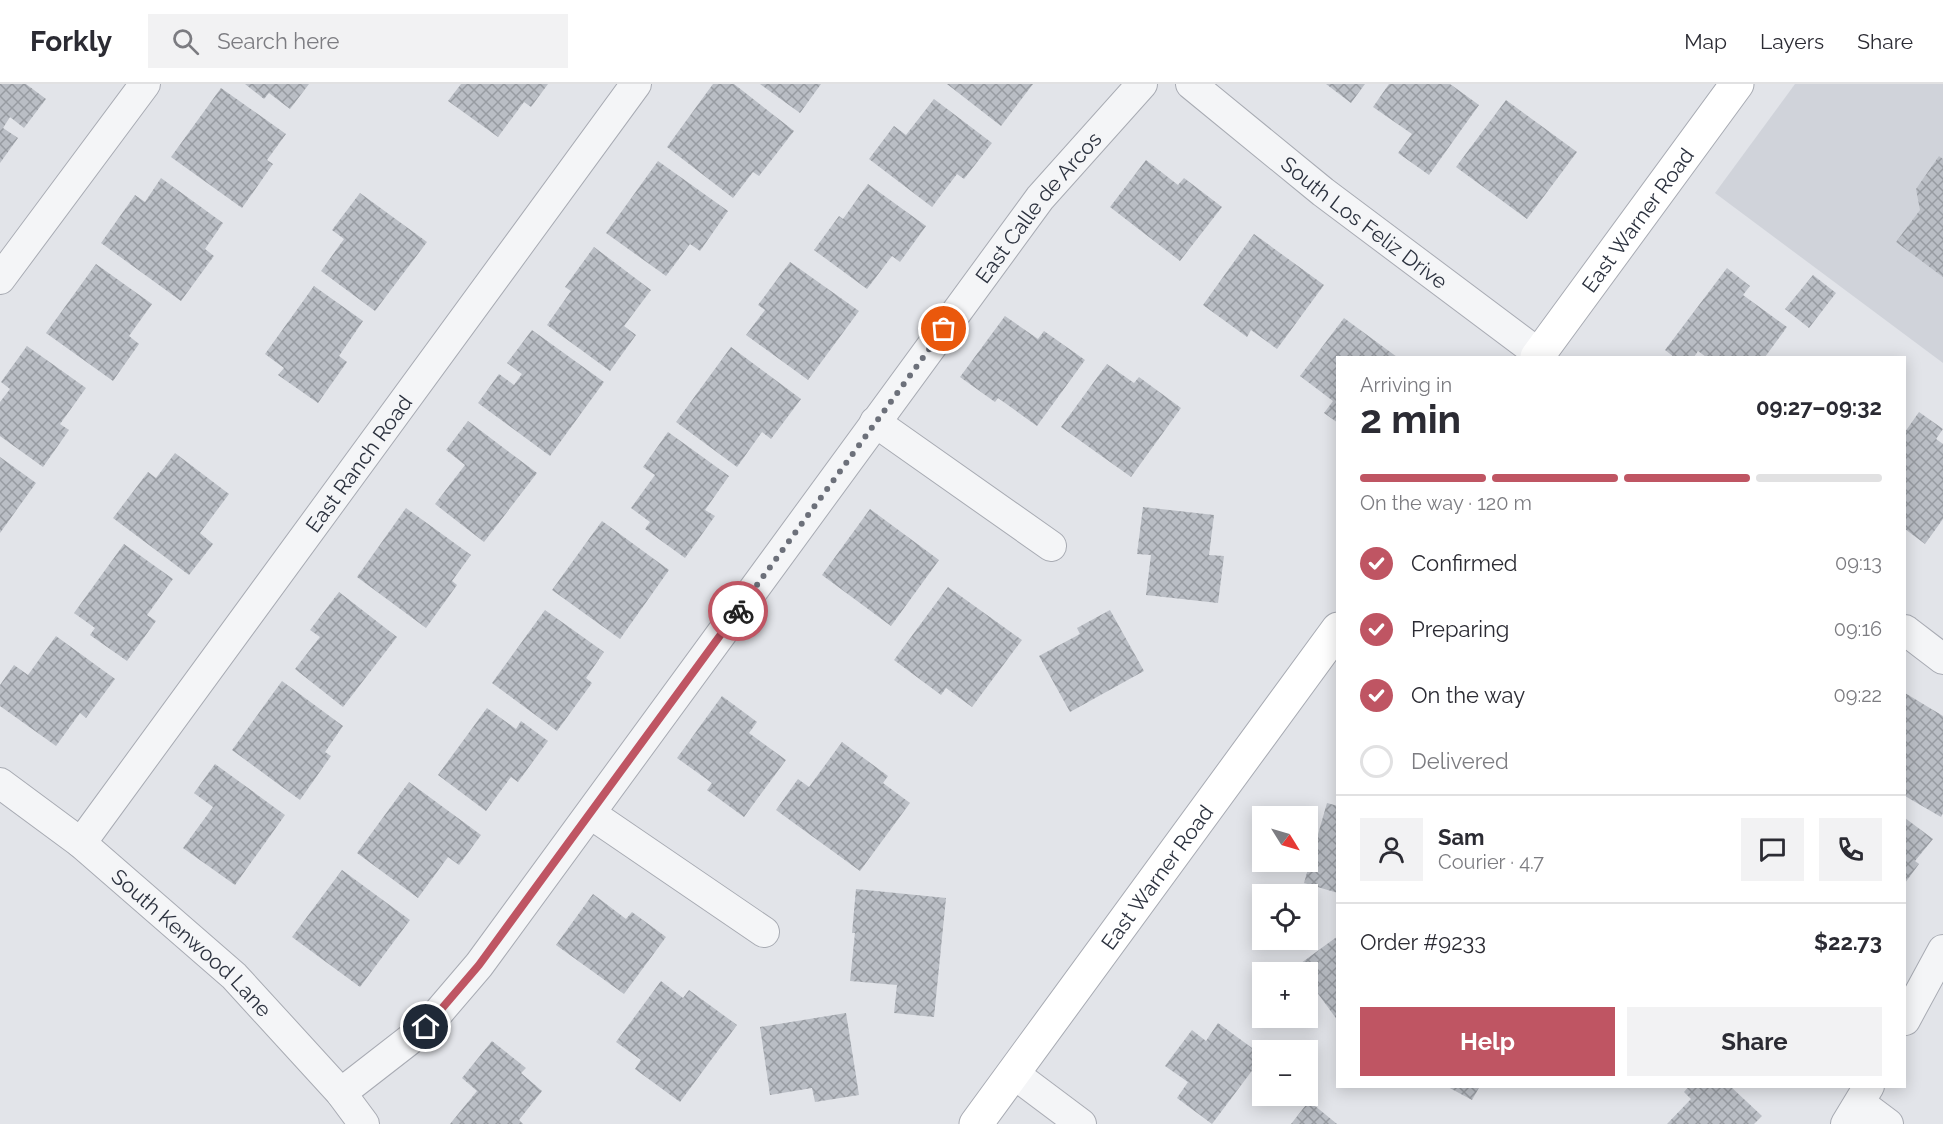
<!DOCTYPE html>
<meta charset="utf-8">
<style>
:root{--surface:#fff;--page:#f2f2f3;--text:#2b2b33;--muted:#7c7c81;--line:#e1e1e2;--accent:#bf5563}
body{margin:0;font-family:Raleway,sans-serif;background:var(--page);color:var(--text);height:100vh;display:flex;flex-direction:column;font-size:22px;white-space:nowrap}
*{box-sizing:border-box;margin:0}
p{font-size:20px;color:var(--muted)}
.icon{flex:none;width:33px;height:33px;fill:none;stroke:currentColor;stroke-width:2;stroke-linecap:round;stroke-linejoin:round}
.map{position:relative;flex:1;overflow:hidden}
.panel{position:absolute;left:1336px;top:272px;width:570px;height:732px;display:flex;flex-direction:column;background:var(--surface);border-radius:0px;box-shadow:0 3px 15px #0003}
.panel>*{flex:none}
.needle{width:39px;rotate:127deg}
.controls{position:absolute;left:1252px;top:722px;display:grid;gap:12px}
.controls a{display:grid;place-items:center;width:66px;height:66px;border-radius:0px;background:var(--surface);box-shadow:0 3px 15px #0003;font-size:30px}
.pin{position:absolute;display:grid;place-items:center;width:51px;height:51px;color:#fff;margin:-26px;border:3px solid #fff;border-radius:50%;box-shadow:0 2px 6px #0007}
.courier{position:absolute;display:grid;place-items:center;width:60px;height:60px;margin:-30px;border:4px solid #bf5563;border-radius:50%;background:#fff;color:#222;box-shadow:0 2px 8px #0007}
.overview em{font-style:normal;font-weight:700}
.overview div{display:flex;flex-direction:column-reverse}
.overview{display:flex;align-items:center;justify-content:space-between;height:102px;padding:0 24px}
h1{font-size:39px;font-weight:700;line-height:45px}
.bar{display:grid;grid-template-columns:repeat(4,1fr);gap:9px 6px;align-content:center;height:72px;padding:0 24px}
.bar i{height:8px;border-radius:4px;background:var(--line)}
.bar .active{background:var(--accent)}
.bar p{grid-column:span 4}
.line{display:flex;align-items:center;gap:15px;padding:0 24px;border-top:2px solid var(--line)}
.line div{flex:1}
.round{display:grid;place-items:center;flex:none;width:63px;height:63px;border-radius:0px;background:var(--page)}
ol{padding:0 24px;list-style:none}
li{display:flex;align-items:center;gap:18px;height:66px}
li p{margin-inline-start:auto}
li .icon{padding:6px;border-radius:50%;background:var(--accent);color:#fff;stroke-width:4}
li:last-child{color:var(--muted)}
li i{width:33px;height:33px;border:3px solid var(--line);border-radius:50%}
.cta{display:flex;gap:12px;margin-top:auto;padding:12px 24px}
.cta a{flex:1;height:69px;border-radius:0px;background:var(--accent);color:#fff;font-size:24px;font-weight:700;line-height:69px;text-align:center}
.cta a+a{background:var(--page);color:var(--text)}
header{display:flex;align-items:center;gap:36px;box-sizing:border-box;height:84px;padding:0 30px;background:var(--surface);border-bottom:2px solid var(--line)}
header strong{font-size:28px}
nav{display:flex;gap:33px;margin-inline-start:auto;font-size:21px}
.search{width:420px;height:54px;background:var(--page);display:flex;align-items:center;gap:15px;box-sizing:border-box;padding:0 21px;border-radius:0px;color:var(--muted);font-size:22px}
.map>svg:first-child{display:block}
.built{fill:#d0d3da}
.building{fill:url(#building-cross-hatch)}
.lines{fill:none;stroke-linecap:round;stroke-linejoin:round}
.minor-casing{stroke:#a8abb3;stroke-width:32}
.secondary-casing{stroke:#a8abb3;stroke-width:35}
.minor{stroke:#f4f5f7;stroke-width:30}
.secondary{stroke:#fff;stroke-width:33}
.done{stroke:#6c707a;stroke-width:6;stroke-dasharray:0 10.8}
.route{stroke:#bf5563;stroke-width:8}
.labels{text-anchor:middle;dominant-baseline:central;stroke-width:6;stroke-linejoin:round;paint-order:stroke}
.street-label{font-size:21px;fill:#2c323f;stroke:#f1f3f6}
</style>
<header>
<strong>Forkly</strong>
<div class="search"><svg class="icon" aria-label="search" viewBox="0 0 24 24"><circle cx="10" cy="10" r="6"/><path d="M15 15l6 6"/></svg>Search here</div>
<nav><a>Map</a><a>Layers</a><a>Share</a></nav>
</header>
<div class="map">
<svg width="1943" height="1040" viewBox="0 0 1943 1040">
<defs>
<pattern id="building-cross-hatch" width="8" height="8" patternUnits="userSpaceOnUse" patternTransform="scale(1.5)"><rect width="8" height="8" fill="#babec5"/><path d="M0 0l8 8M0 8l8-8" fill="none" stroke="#979ba1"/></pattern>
</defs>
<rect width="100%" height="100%" fill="#e2e4e9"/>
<path class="built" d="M1795,0H1943V279L1715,109Z"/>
<path class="building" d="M0,0H26L46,15L24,44L10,33L3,44L18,54L0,79Z
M245,0H309L290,25L269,9L264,15Z
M461,0H548L531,23L524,18L498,53L448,17Z
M713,0H734L794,47L759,92L753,88L733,114L667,63Z
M760,0H821L800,29Z
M947,0H1033L1001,42Z
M1326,0H1365L1351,19Z
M1389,0H1450L1479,21L1429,91L1398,69L1412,50L1373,23Z
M221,4L286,50L267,76L273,80L242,124L171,73Z
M934,15L992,59L964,95L957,90L932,123L869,75L894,42L906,51Z
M1506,16L1577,68L1527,135L1456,83Z
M1939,72L1943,75V193L1896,158L1920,126L1916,105Z
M1146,76L1178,101L1184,94L1222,123L1180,177L1110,123Z
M658,77L728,127L700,167L690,160L666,192L606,149Z
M161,94L223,139L205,165L214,172L181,217L101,159L135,111L145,118Z
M868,100L926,142L900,178L892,172L867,205L814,166L839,132L843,135Z
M360,109L427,158L375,227L321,187L344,155L332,146Z
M1254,150L1324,201L1277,265L1251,246L1247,253L1203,221Z
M594,163L651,206L624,242L636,251L610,287L547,241L571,207L565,203Z
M790,178L859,227L808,296L746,251L765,226L758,221Z
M96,180L152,220L129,252L139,260L113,297L46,249Z
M1727,184L1750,202L1743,211L1787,243L1765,273H1706L1698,267L1694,273H1674L1665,266Z
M1813,191L1836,209L1809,244L1785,225Z
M314,202L363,237L339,272L347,278L318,319L278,291L284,284L265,270Z
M1005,232L1038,255L1044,247L1085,276L1037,342L998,314L995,318L960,293Z
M1344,234L1397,273H1338V339L1324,329L1333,317L1300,292Z
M532,246L604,298L550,372L478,319L499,290L514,301L522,290L507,279Z
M27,262L86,304L60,340L69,346L43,383L0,352V318L10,305L1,298Z
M731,263L801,315L771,355L762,348L737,383L676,338Z
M1107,280L1134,299L1139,293L1181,324L1131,393L1061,343Z
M1919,328L1943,345L1936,355L1943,360V435L1925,460L1905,445V348Z
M468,337L537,389L484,458L435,420L465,381L446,366Z
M668,348L729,392L705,426L715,432L685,474L645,445L650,438L631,424L655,391L643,383Z
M175,369L229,410L200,449L213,460L189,491L113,434L148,388L156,394Z
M0,373L36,399L0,449Z
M1143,423L1214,431L1209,471L1224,472L1218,519L1146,511L1151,471L1137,470Z
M406,424L471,471L452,497L457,501L426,544L357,493Z
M870,425L939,476L891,542L822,491Z
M602,437L669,486L620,555L552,506Z
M124,460L173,495L147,531L156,537L127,577L90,551L95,544L74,529Z
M948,503L1022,556L972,623L946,604L941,611L894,576Z
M339,508L397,553L343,623L295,585L320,553L310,546Z
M545,526L604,568L586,594L592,599L557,647L492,599Z
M1110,526L1144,587L1070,628L1039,572L1080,550L1077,544Z
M56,552L115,595L86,634L80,629L56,662L0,622V601L14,581L28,591Z
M282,597L343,642L325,668L331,672L300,716L232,666Z
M1905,609L1943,632V729L1941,733L1905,712Z
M722,612L757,638L749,649L786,676L744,733L707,706L712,699L677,674Z
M487,624L516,645L521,637L548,657L518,698L511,693L486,727L438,691Z
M842,658L888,692L883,699L910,719L860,787L776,726L798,695L809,703Z
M215,680L285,731L235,801L183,764L213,723L194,709Z
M409,698L481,751L459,781L448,773L418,814L357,769Z
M1327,719L1338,722V809L1304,799Z
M1905,734L1933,755L1915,777L1919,780L1905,799Z
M342,786L410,836L360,903L292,853Z
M856,805L946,814L934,933L894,929L897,901L850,897L855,849H852Z
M593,810L626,835L632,828L666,853L624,910L556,861Z
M1338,852V937L1308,896V888H1302L1297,882Z
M661,897L683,914L689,906L737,941L680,1018L635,985L641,976L616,958Z
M846,929L859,1011L815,1018L812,1004L770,1011L760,943Z
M1218,939L1263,972L1212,1040L1177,1014L1188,998L1165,982L1192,946L1206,957Z
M492,957L526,984L521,989L542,1007L519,1036L523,1040H450L477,1007L462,994Z
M1446,1002H1480L1472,1016Z
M1689,1002H1730L1762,1032L1754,1040H1667L1691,1015L1684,1008Z
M1309,1017L1337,1040H1291Z"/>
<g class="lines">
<defs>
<g id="minor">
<path id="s1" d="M1191,0L1323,108L1543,273"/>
<path d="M0,195L145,0"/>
<path d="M875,338L1051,462"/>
<path d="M1905,546L1943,575"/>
<path id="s2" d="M0,699L81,759L234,892L341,1009L364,1040"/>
<path d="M591,730L764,848"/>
<path id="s3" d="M81,759L636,0"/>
<path d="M1905,936L1943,866"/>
<path d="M1013,989L1081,1040"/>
<path id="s4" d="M341,1009L426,943L479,881L1040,114L1142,0"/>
<path d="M1860,1019L1888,1040"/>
<path d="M1846,1040L1869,1002"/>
</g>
<g id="secondary">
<path id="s5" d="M1537,273L1737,0"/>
<path id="s6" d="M976,1040L1338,545"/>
</g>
</defs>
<use href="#minor" class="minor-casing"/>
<use href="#secondary" class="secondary-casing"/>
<use href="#minor" class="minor"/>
<use href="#secondary" class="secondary"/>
</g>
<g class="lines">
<path class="done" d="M738,527L944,245"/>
<path class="route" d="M426,943L479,881L738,527"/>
</g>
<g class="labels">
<g class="street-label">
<text stroke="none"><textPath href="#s4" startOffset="1131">East Calle de Arcos</textPath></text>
<text stroke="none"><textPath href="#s5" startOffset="170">East Warner Road</textPath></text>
<text stroke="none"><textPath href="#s1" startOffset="222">South Los Feliz Drive</textPath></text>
<text stroke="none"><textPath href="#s3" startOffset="470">East Ranch Road</textPath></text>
<text stroke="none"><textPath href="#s6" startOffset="306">East Warner Road</textPath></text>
<text stroke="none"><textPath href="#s2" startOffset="250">South Kenwood Lane</textPath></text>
</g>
</g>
</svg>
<div class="controls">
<a><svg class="needle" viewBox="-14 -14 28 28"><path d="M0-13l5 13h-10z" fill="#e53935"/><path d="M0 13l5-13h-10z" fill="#7c7c81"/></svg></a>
<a><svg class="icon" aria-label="locate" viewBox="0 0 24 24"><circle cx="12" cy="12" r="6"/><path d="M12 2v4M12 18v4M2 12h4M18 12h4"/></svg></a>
<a>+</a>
<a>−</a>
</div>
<div class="pin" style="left:944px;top:245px;background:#ea580c"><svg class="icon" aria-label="bag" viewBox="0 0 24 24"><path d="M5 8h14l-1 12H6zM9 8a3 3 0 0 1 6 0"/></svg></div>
<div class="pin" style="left:426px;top:943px;background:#1f2937"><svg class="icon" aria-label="home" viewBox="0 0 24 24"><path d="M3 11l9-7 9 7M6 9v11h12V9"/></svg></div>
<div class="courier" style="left:738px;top:527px"><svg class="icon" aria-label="bike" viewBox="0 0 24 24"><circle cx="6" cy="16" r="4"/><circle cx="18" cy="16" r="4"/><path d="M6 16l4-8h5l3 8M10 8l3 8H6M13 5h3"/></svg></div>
<section class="panel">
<div class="overview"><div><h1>2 min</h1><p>Arriving in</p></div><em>09:27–09:32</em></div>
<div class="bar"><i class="active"></i><i class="active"></i><i class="active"></i><i></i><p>On the way · 120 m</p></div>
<ol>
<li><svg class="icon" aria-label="check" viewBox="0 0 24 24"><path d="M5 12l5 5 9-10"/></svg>Confirmed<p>09:13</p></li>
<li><svg class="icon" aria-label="check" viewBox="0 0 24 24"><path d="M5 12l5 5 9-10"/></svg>Preparing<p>09:16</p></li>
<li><svg class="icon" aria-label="check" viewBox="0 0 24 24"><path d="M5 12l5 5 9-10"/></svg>On the way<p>09:22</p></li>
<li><i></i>Delivered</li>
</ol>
<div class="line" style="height:108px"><a class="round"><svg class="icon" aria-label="person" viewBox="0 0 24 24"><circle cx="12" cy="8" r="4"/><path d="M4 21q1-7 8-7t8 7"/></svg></a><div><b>Sam</b><p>Courier · 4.7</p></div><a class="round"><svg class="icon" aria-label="chat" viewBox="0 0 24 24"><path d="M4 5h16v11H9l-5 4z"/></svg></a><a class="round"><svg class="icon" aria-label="phone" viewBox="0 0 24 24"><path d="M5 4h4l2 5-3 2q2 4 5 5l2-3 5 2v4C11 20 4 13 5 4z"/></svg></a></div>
<div class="line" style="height:78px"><div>Order #9233</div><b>$22.73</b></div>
<div class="cta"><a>Help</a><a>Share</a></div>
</section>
</div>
